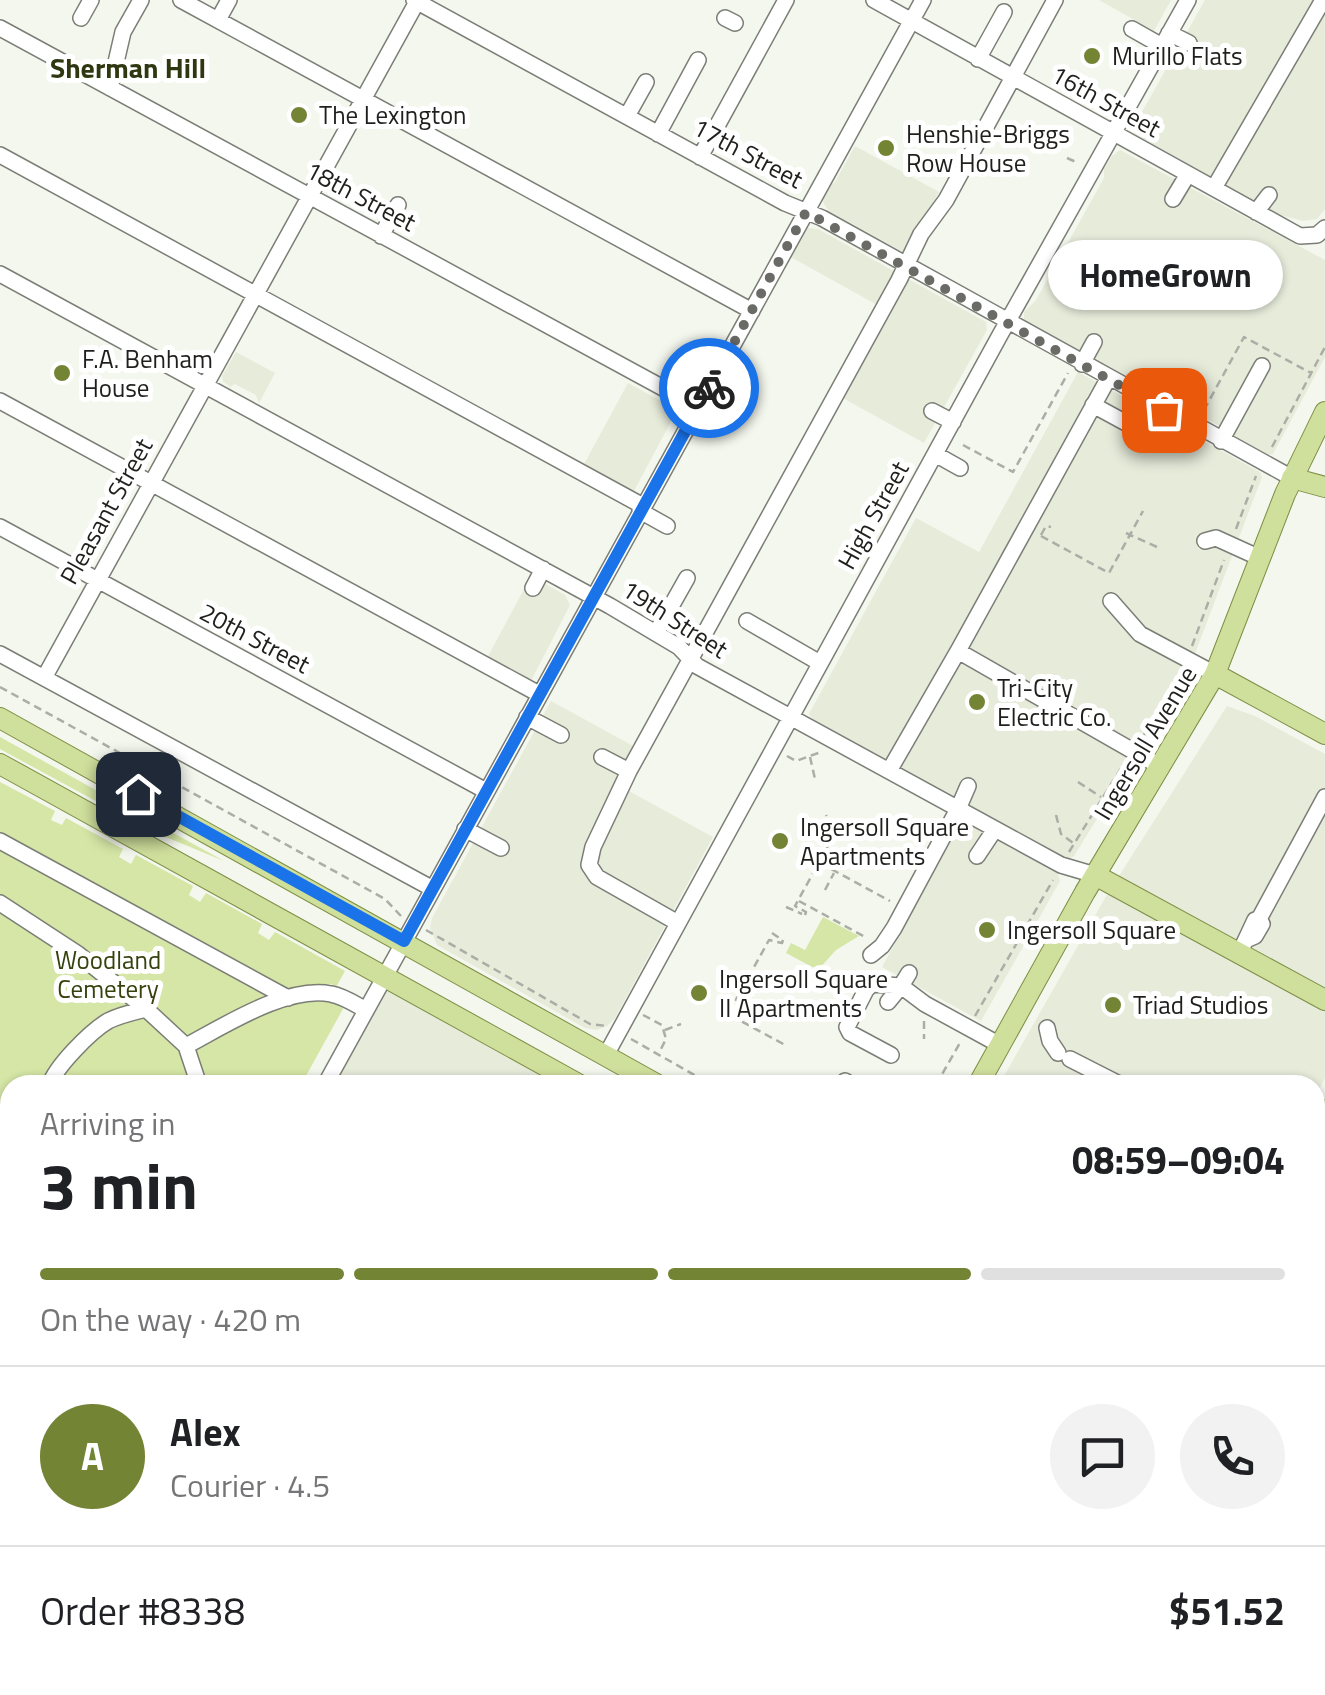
<!DOCTYPE html>
<meta charset="utf-8">
<style>
:root{--surface:#fff;--page:#f2f2f2;--text:#202124;--muted:#757577;--line:#e0e0e0;--accent:#738535}
body{margin:0;font-family:"Titillium Web",sans-serif;background:var(--page);color:var(--text);height:100vh;display:flex;flex-direction:column;font-size:38px;white-space:nowrap}
*{box-sizing:border-box;margin:0}
p{font-size:32px;color:var(--muted)}
.icon{flex:none;width:55px;height:55px;fill:none;stroke:currentColor;stroke-width:2;stroke-linecap:round;stroke-linejoin:round}
.map{position:relative;flex:1;overflow:hidden}
.panel{position:absolute;left:0px;top:1075px;width:1325px;height:620px;display:flex;flex-direction:column;background:var(--surface);border-radius:30px 30px 0 0;box-shadow:0 2px 8px #0004}
.panel>*{flex:none}
.pin{position:absolute;display:grid;place-items:center;width:85px;height:85px;color:#fff;margin:-42px;border-radius:20px;box-shadow:0 5px 15px #0006}
.courier{position:absolute;display:grid;place-items:center;width:100px;height:100px;margin:-50px;border:8px solid #1a73e8;border-radius:50%;background:#fff;color:#222;box-shadow:0 2px 12px #0007}
.bubble{position:absolute;height:70px;border-radius:35px;background:var(--surface);box-shadow:0 2px 8px #0004;font-size:32px;font-weight:700;line-height:70px;text-align:center}
.overview em{font-style:normal;font-weight:700}
.overview div{display:flex;flex-direction:column-reverse}
.overview{display:flex;align-items:center;justify-content:space-between;height:170px;padding:0 40px}
h1{font-size:65px;font-weight:700;line-height:75px}
.bar{display:grid;grid-template-columns:repeat(4,1fr);gap:15px 10px;align-content:center;height:120px;padding:0 40px}
.bar i{height:12px;border-radius:8px;background:var(--line)}
.bar .active{background:var(--accent)}
.bar p{grid-column:span 4}
.line{display:flex;align-items:center;gap:25px;padding:0 40px;border-top:2px solid var(--line)}
.line div{flex:1}
.round{display:grid;place-items:center;flex:none;width:105px;height:105px;border-radius:52px;background:var(--page)}
.map>svg:first-child{display:block}
.built{fill:#e6ebda}
.green{fill:#d5e6a6}
.lines{fill:none;stroke-linecap:round;stroke-linejoin:round}
.minor-casing{stroke:#7b7e76;stroke-width:18}
.major-casing{stroke:#7d8e45;stroke-width:22}
.path{stroke:#abaea6;stroke-width:2.5;stroke-dasharray:8 5;stroke-linecap:butt}
.minor{stroke:#fff;stroke-width:15}
.major{stroke:#cfdf9c;stroke-width:20}
.done{stroke:#6a6b66;stroke-width:10;stroke-dasharray:0 18}
.route{stroke:#1a73e8;stroke-width:12}
.poi-dot{fill:#738535;stroke:#fff;stroke-width:4}
.labels{text-anchor:middle;dominant-baseline:central;stroke-width:10;stroke-linejoin:round;paint-order:stroke}
.poi-label{font-size:25px;fill:#1f201d;stroke:#fff;text-anchor:start}
.street-label{font-size:25px;fill:#1f201d;stroke:#fff}
.park-label{font-size:25px;fill:#36410d;stroke:#fff}
.neighbourhood-label{font-size:28px;font-weight:bold;fill:#2f3711;stroke:#fff}
</style>
<div class="map">
<svg width="1325" height="1695" viewBox="0 0 1325 1695">
<rect width="100%" height="100%" fill="#f4f7ed"/>
<path class="built" d="M1099,0H1171L1154,31Z
M1205,0H1325V209L1317,219L1303,221L1280,215L1136,135L1134,126Z
M855,146L939,192L905,253L829,211L824,204L822,195L827,187L835,182Z
M1120,150L1325,260V357L1273,454L1264,456L1235,439L1234,434L1024,320V312L1036,300L1104,178V169L1112,156Z
M808,228L818,229L986,322L987,330L924,443L841,397L888,311L789,256Z
M236,352L275,373L259,403L256,395L235,384L230,387L223,381L222,376Z
M1078,372L1260,472L1262,477L1188,672L1074,856L1068,859L815,722L809,714L916,518L979,552Z
M628,383L670,406L676,412L633,493L582,468Z
M531,576L565,595L570,605L531,681H526L486,660Z
M551,701L635,747L616,784L713,837L615,1018L607,1026L597,1030L585,1028L437,945L430,928L432,918Z
M1227,706L1255,716L1325,754V1078L1315,1096V1085H999L1105,898Z
M962,821L1058,874L1060,881L981,1021L882,967Z
M385,975L580,1085H334L374,1011Z
M1325,1110V1448L1315,1442V1128Z
M1315,1502L1325,1508V1695H256L261,1685H1315Z"/>
<path class="green" d="M0,737L224,861L149,830L0,749Z
M0,782L55,811L51,820L62,825L66,818L123,849L119,857L131,864L136,855L193,886L189,895L200,902L206,893L262,924L258,933L269,940L275,932L345,971L336,987L331,984L312,987L314,1002H332L344,1007L301,1085H10V1614L0,1632Z
M823,917L859,936L836,950L818,970L786,953L791,943L805,950Z
M1325,1637V1695H1247L1261,1686L1315,1685V1651Z"/>
<g class="lines">
<defs>
<path id="minor" d="M181,0L752,311
M414,0L785,203L822,218L1292,478
M874,0L1300,236L1317,235L1325,228
M81,18L91,0
M725,18L735,23
M218,20L229,0
M0,28L698,407
M1132,29L1162,46
M1169,33L1189,43
M978,59L1004,12
M110,88L123,32L141,0
M627,116L646,82
M658,134L698,60
M0,155L643,506
M700,157L786,0
M1214,188L1323,0
M1173,199L1188,174
M1256,212L1269,195
M381,236L398,205
M0,274L610,606L679,647L697,666L1061,865L1095,875
M1082,364L1094,342
M0,401L539,694
M1093,405L1150,436L1164,410
M932,411L953,422
M1221,441L1262,366
M935,454L960,468
M640,511L667,526
M0,527L486,791
M1205,541L1216,538L1260,558
M533,588L543,569
M1111,601L1140,634L1215,674
M747,621L820,663
M656,633L687,578
M958,651L1108,379
M0,654L433,889
M44,678L418,0
M527,717L561,735
M602,757L629,771
M889,771L958,651L1161,767
M465,829L501,848
M0,841L288,998
M977,856L995,829
M0,903L78,954L146,1009
M1259,919L1325,797
M678,923L597,877L589,865L593,847L629,771L899,280L921,234L946,200L1055,0
M1240,952L1255,920L1259,919L1262,924L1255,936L1248,939
M871,955L882,946L894,928L958,809L968,786
M909,973L901,986L925,1004L1000,1045
M888,1002L901,986
M1047,1028L1050,1041L1058,1053
M186,1046C224,1026 287,985 331,994C343,996 355,1004 366,1010
M606,1055L1000,335L1188,0
M891,1055L850,1033L847,1027L866,990L872,984L901,986
M1070,1059L1121,1085
M845,1081L851,1085
M50,1085C55,1067 91,1031 108,1021C120,1015 134,1012 146,1009L186,1046L199,1085
M325,1085L923,0
M0,1155L10,1152
M0,1197L10,1205
M0,1327L10,1300
M0,1347L10,1348
M0,1441H10
M0,1558L10,1563
M0,1605L10,1587
M0,1684L10,1666
M292,1685L310,1695
M256,1695L261,1685
M467,1695L472,1685"/>
<path id="major" d="M1292,478L1325,487
M1215,674L1325,734
M0,718L658,1085
M0,764L580,1085
M1095,875L1325,1000
M978,1085L1085,892L1215,674L1285,494L1325,412
M1315,1128L1325,1110
M1315,1458L1325,1464
M1315,1502L1325,1508
M644,1695L650,1685
M1004,1695L1009,1685"/>
</defs>
<use href="#minor" class="minor-casing"/>
<use href="#major" class="major-casing"/>
<path class="path" d="M1067,158L1076,162
M1204,410L1244,337L1311,373
M963,445L1013,472L1068,373
M1272,447L1325,347
M1236,529L1256,476
M1126,533L1157,547
M1041,535L1046,526L1051,527
M1041,536L1109,573L1143,511
M1192,646L1224,560
M0,687L385,899L401,916
M1142,738L1183,672
M787,756L796,761L821,752
M810,757L815,779
M1078,782L1101,797
M1056,815L1061,834L1073,843
M1069,852L1123,765
M820,863L890,901
M825,890L834,873
M799,901L867,938
M786,907L802,914
M805,915L806,912L795,906L834,835L826,815
M426,930L590,1024L607,1026
M772,933L782,940
M783,940L782,943L769,940L728,1014L787,1046
M717,1014L727,1013
M643,1015L662,1025L666,1039L659,1053
M975,1016L1053,880
M924,1021V1039
M665,1030L681,1024
M631,1039L712,1085
M936,1085L961,1041
M551,1685L569,1695
M796,1685V1695
M531,1688L533,1685
M620,1695L626,1685
M666,1695L672,1685"/>
<use href="#minor" class="minor"/>
<use href="#major" class="major"/>
</g>
<g class="lines">
<path class="done" d="M709,388L806,212L1164,410"/>
<path class="route" d="M138,794L404,941L709,388"/>
</g>
<g class="poi-dot">
<circle cx="1092" cy="56" r="10"/>
<circle cx="299" cy="115" r="10"/>
<circle cx="886" cy="148" r="10"/>
<circle cx="62" cy="373" r="10"/>
<circle cx="977" cy="702" r="10"/>
<circle cx="780" cy="841" r="10"/>
<circle cx="987" cy="930" r="10"/>
<circle cx="699" cy="993" r="10"/>
<circle cx="1113" cy="1005" r="10"/>
</g>
<g class="labels">
<g class="poi-label">
<text x="1112" y="56">Murillo Flats</text>
<text x="319" y="115">The Lexington</text>
<text x="906" y="134">Henshie-Briggs<tspan x="906" dy="29">Row House</tspan></text>
<text x="82" y="359">F.A. Benham<tspan x="82" dy="29">House</tspan></text>
<text x="997" y="688">Tri-City<tspan x="997" dy="29">Electric Co.</tspan></text>
<text x="800" y="827">Ingersoll Square<tspan x="800" dy="29">Apartments</tspan></text>
<text x="1007" y="930">Ingersoll Square</text>
<text x="719" y="979">Ingersoll Square<tspan x="719" dy="29">II Apartments</tspan></text>
<text x="1133" y="1005">Triad Studios</text>
</g>
<g class="street-label">
<text transform="translate(1106 101) rotate(29)">16th Street</text>
<text transform="translate(748 153) rotate(28)">17th Street</text>
<text transform="translate(361 196) rotate(28)">18th Street</text>
<text transform="translate(106 511) rotate(-61)">Pleasant Street</text>
<text transform="translate(873 515) rotate(-61)">High Street</text>
<text transform="translate(675 619) rotate(33)">19th Street</text>
<text transform="translate(255 638) rotate(28)">20th Street</text>
<text transform="translate(1145 743) rotate(-59)">Ingersoll Avenue</text>
</g>
<g class="park-label">
<text x="108" y="960">Woodland<tspan x="108" dy="29">Cemetery</tspan></text>
</g>
<g class="neighbourhood-label">
<text x="128" y="67">Sherman Hill</text>
</g>
</g>
</svg>
<div class="pin" style="left:1164px;top:410px;background:#ea580c"><svg class="icon" aria-label="bag" viewBox="0 0 24 24"><path d="M5 8h14l-1 12H6zM9 8a3 3 0 0 1 6 0"/></svg></div>
<div class="pin" style="left:138px;top:794px;background:#1f2937"><svg class="icon" aria-label="home" viewBox="0 0 24 24"><path d="M3 11l9-7 9 7M6 9v11h12V9"/></svg></div>
<div class="courier" style="left:709px;top:388px"><svg class="icon" aria-label="bike" viewBox="0 0 24 24"><circle cx="6" cy="16" r="4"/><circle cx="18" cy="16" r="4"/><path d="M6 16l4-8h5l3 8M10 8l3 8H6M13 5h3"/></svg></div>
<div class="bubble" style="left:1048px;top:240px;width:235px">HomeGrown</div>
<section class="panel">
<div class="overview"><div><h1>3 min</h1><p>Arriving in</p></div><em>08:59–09:04</em></div>
<div class="bar"><i class="active"></i><i class="active"></i><i class="active"></i><i></i><p>On the way · 420 m</p></div>
<div class="line" style="height:180px"><b class="round" style="background:var(--accent);color:#fff">A</b><div><b>Alex</b><p>Courier · 4.5</p></div><a class="round"><svg class="icon" aria-label="chat" viewBox="0 0 24 24"><path d="M4 5h16v11H9l-5 4z"/></svg></a><a class="round"><svg class="icon" aria-label="phone" viewBox="0 0 24 24"><path d="M5 4h4l2 5-3 2q2 4 5 5l2-3 5 2v4C11 20 4 13 5 4z"/></svg></a></div>
<div class="line" style="height:130px"><div>Order #8338</div><b>$51.52</b></div>
</section>
</div>
